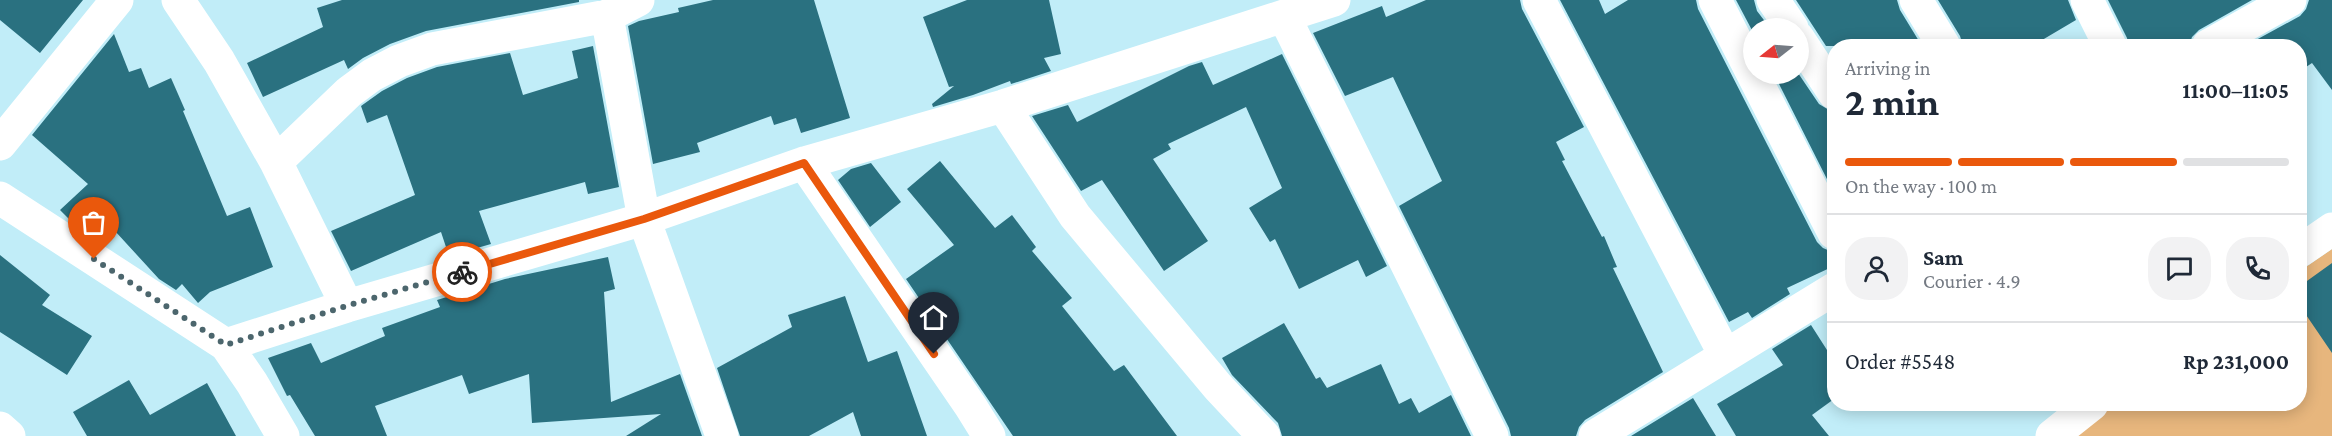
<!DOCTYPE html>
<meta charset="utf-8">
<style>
:root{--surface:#fff;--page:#f2f2f3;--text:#1f2937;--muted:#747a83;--line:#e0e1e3;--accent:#ea580c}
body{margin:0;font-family:"Crimson Pro",serif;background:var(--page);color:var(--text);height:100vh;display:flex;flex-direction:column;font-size:22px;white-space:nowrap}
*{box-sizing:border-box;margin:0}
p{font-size:20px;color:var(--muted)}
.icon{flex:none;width:33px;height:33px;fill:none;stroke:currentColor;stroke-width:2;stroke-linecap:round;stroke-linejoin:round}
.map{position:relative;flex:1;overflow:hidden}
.side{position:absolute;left:1827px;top:39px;width:480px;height:372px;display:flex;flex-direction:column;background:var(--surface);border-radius:24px;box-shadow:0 3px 15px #0003}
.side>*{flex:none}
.needle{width:39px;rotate:253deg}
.controls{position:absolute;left:1743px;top:18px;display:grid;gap:12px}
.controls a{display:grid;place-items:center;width:66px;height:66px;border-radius:50%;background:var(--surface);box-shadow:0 3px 15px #0003;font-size:30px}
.pin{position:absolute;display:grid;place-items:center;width:51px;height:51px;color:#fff;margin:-62px -26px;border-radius:50% 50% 50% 0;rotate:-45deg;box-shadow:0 0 6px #0007}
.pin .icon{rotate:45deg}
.courier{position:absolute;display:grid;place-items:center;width:60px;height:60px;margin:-30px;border:4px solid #ea580c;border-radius:50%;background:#fff;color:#222;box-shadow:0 2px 8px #0007}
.head em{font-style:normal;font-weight:700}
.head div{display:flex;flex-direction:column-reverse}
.head{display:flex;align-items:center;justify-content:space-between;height:102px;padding:0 18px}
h1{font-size:39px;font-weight:700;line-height:45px}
.bar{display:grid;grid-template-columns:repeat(4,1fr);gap:9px 6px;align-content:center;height:72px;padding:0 18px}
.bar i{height:8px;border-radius:4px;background:var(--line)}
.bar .current{background:var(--accent)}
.bar p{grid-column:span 4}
.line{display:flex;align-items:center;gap:15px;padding:0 18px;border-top:2px solid var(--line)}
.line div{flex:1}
.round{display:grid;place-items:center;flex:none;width:63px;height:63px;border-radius:24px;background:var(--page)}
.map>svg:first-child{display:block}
.green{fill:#e7b67d}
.building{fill:#2a7180}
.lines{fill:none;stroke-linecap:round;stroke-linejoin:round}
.street{stroke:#fff;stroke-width:33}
.done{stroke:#4c666d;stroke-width:6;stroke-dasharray:0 10.8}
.route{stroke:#ea580c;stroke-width:8}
</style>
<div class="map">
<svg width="2332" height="436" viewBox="0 0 2332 436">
<rect width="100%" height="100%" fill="#c1edf8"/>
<path class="green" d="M2332,249V436H2046L2096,404H2300V271Z"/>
<path class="building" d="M0,0H83L40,53L0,20Z
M342,0H579V2L426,31L390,44L363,58L348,69L344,60L263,97L247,63L323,27L317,8Z
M713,0H814L850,118L801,133L796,118L774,125L771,116L697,143L700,152L653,164L628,26L639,21L679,12L678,8Z
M967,0H1049L1061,54L1044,58L1051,71L1011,84L1010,81L973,95L933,107L932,104L954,86L949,87L923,17Z
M1426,0H1520L1522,9L1584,127L1556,142L1565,160L1562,161L1602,237L1604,236L1617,267L1613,268L1663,372L1585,420L1579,427L1576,436H1511L1509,428L1399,206L1442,181L1393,77L1345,96L1313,33L1382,6L1386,17Z
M1560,0H1599L1605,14L1628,0H1696L1698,9L1817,242L1823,248L1830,251L1834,266L1787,288L1790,294L1752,318L1748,312L1729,322Z
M1736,0H1754L1757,11L1770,28H1754V34Z
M1796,0H1897L1900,10L1922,46H1826Z
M1938,0H2068L2076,20L2032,46H1963L1960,36Z
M2108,0H2252L2199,30L2192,37L2189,46H2129L2127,38Z
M2309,0H2332V90L2312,63L2300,71V46H2245L2300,16L2306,9Z
M114,34L129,72L141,68L149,88L171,78L185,110L183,111L227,216L250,207L273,267L210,292L198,303L182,284L176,290L159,279L115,231L102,242L72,222L60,210L88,184L32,135Z
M593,46L619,187L588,194L585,182L479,211L491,244L449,256L441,232L351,271L331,231L415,195L387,115L367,123L361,106L382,91L407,78L437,67L510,53L523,95L578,78L572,51Z
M1282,54L1387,266L1366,277L1358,260L1299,289L1275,239L1270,242L1249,208L1282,188L1246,107L1168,144L1171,149L1153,159L1208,241L1164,271L1102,180L1081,191L1032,116L1068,105L1077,122L1189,66L1202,62L1213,85Z
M1798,73L1819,104L1834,113V193L1774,74Z
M940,161L995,228L1012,215L1036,247L1032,251L1072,298L1062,306L1114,371L1124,365L1177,436H1013L906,279L954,245L907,189Z
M871,163L901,202L870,227L838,180L851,169Z
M0,255L50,295L42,305L92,336L67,375L0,332Z
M608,257L615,289L604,292L611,402L680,374L702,436H626L661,414L532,423L529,374L469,394L462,375L375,406L387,436H315L290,395L287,396L268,358L311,343L321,363L385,336L382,328L440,307L437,300L505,279Z
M2332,263V353L2300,306V286Z
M845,296L868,362L897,351L927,436H861L853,412L809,436H740L717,368L792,327L788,315Z
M1284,323L1316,379L1320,377L1327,388L1381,364L1399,404L1411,398L1419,413L1451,395L1471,436H1282L1278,423L1232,375L1222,358Z
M1811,325L1834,361V399L1812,415L1829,436H1736L1717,404L1783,365L1772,349Z
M129,380L150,415L207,383L236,436H87L73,412Z
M1693,398L1716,436H1631Z"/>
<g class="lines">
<path class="street" d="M178,0L219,61L276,162L347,306
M638,0L607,16L644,219L722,436
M1539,0L1725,355
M1715,0L1834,233
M1773,0L1792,28
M1916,0L1944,46
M2087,0L2110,46
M1284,16L1492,436
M1798,38L1834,93
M2208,46L2290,0
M1003,106L1075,216L1218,387L1264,436
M0,144L117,0
M276,162L349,92L372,75L399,61L432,49L607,16
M804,163L971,407L989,436
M0,198L226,345L252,383L283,436
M2300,251L2332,229
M226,345L347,306L644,219L804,163L1003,106L1334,0
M0,428L9,436
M1595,436L1834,289
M2052,436L2092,404"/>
</g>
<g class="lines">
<path class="done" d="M94,259L226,345L346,306L462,272"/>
<path class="route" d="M462,272L644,219L804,163L934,354"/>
</g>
</svg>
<div class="controls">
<a><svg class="needle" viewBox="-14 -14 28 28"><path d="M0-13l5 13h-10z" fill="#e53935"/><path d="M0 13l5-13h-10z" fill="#747a83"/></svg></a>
</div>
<div class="pin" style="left:94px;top:259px;background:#ea580c"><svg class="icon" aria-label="bag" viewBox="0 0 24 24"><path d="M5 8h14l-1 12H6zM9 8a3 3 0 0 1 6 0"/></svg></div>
<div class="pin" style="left:934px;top:354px;background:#1f2937"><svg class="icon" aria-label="home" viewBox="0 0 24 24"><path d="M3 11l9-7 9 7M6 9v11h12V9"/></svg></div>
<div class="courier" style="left:462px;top:272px"><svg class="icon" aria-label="bike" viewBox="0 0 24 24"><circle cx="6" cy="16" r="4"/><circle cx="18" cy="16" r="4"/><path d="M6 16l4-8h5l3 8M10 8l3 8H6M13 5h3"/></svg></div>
<section class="side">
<div class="head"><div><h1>2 min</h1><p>Arriving in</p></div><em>11:00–11:05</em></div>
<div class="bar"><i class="current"></i><i class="current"></i><i class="current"></i><i></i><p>On the way · 100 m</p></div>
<div class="line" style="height:108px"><a class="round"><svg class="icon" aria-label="person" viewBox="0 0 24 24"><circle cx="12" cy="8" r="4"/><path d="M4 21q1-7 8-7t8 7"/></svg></a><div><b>Sam</b><p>Courier · 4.9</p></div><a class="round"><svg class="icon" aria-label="chat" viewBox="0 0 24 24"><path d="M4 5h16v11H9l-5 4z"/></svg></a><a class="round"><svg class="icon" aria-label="phone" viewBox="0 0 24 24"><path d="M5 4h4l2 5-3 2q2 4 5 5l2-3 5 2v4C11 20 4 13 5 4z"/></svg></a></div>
<div class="line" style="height:78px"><div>Order #5548</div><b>Rp 231,000</b></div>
</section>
</div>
